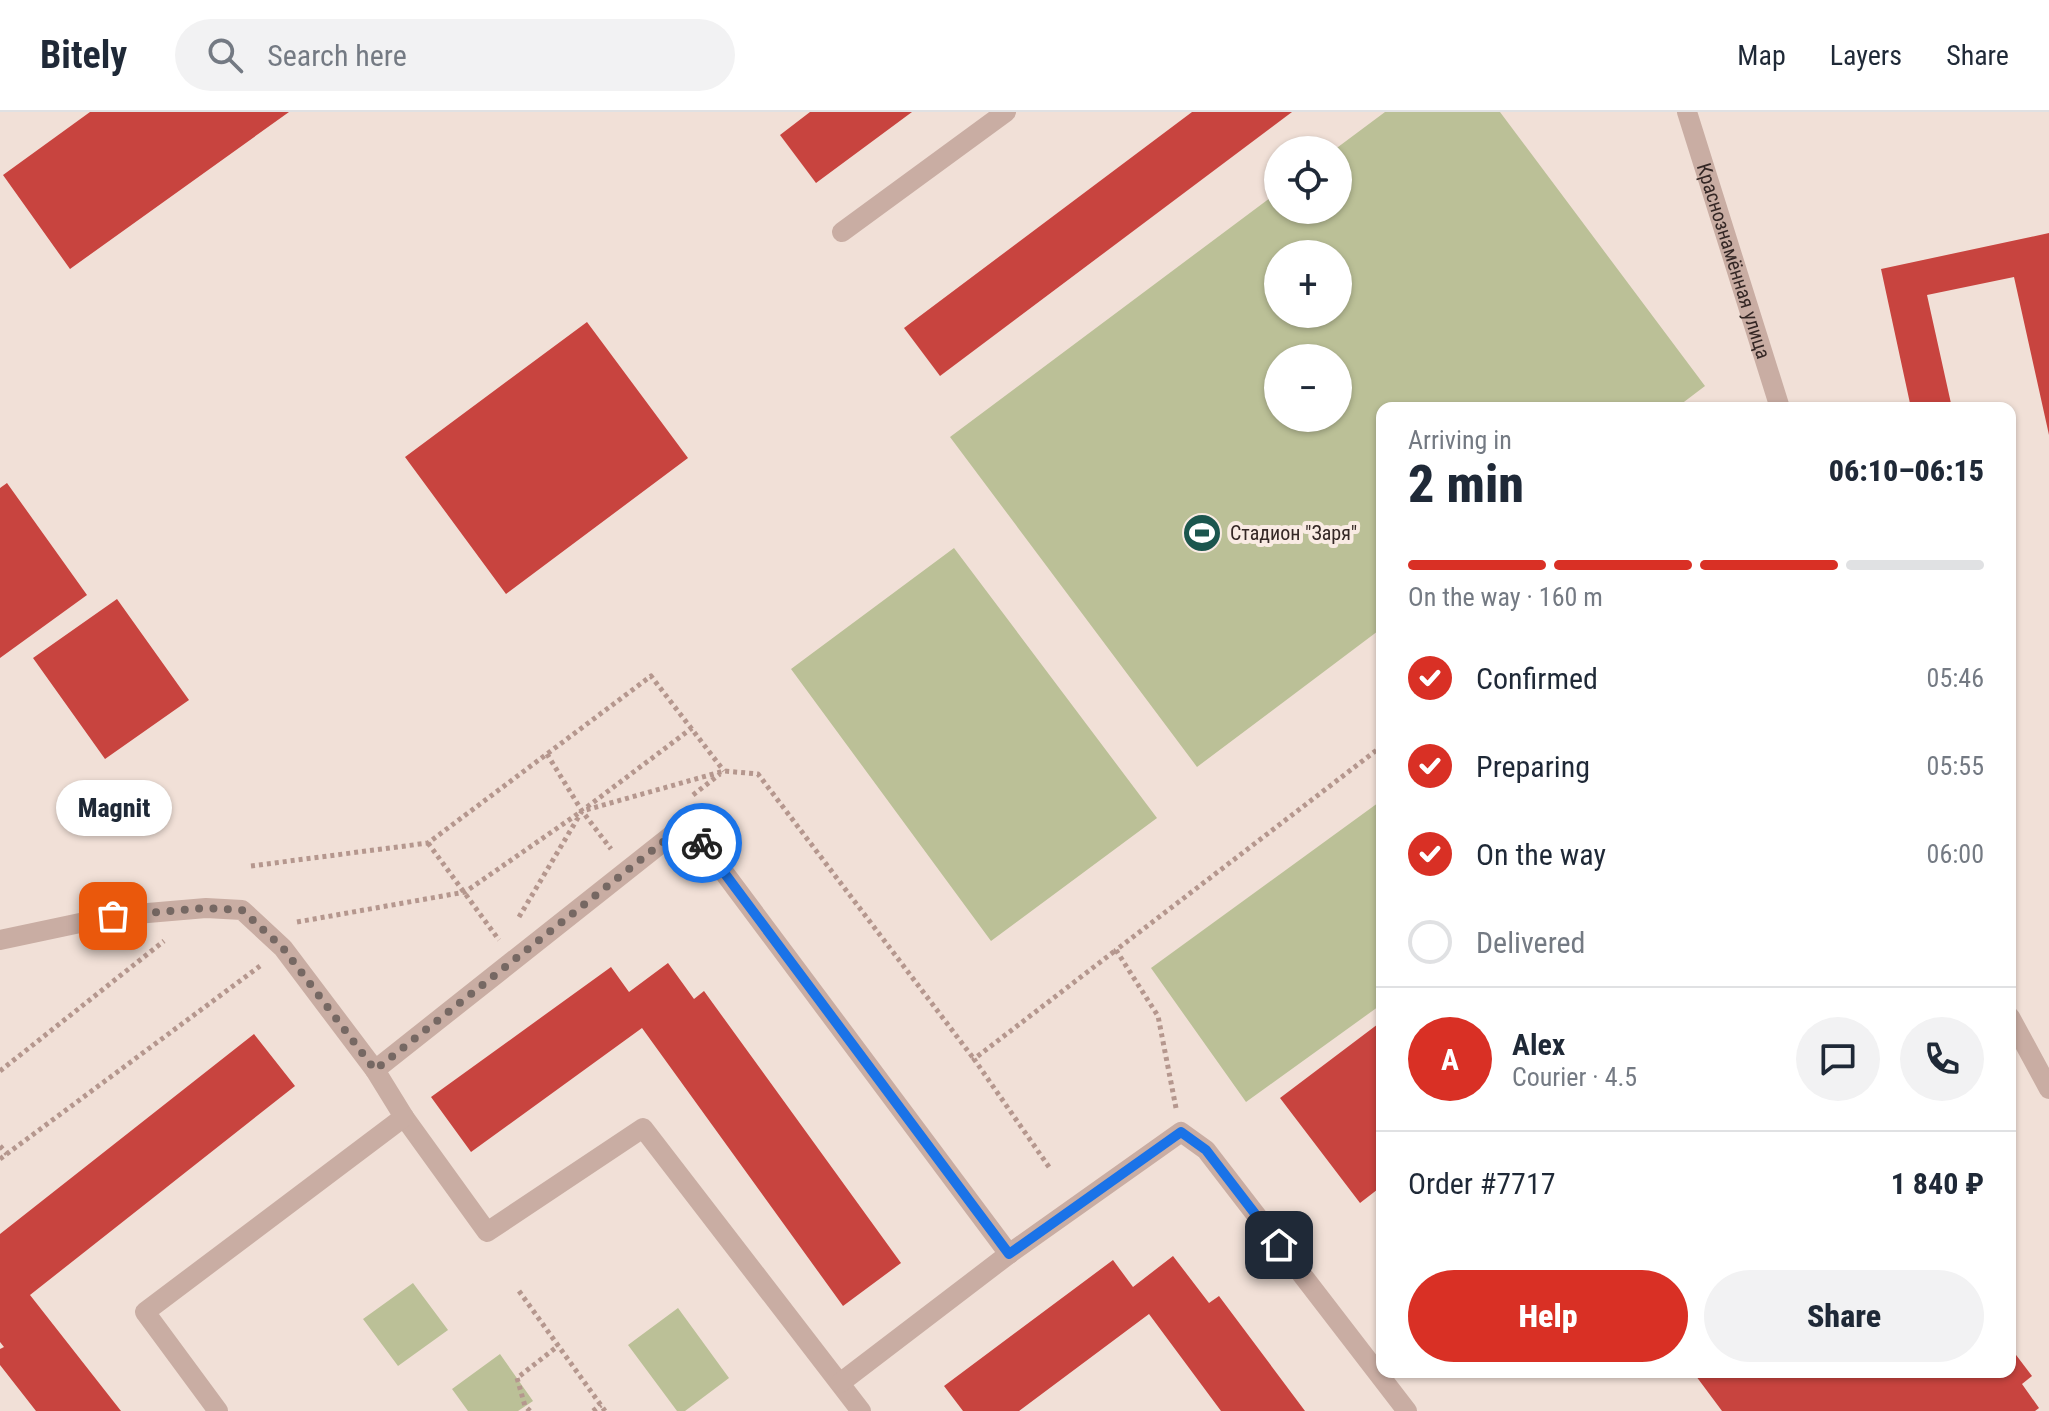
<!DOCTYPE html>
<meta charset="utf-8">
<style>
:root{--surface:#fff;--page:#f2f2f3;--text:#1f2937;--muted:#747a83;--line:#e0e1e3;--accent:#d93025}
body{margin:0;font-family:"Roboto Condensed",sans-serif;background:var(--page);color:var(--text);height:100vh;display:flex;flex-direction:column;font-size:30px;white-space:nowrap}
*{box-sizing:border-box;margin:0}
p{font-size:26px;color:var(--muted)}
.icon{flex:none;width:44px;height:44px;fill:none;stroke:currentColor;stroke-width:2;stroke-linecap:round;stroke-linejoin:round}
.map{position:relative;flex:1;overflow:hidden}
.sheet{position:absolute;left:1376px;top:290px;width:640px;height:976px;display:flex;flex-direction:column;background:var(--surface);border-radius:16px;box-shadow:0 2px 6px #0004}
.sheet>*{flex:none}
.fabs{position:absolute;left:1264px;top:24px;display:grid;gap:16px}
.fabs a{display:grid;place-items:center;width:88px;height:88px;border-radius:50%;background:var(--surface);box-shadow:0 2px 6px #0004;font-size:40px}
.pin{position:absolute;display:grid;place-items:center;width:68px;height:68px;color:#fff;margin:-34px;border-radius:16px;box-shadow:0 4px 12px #0006}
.courier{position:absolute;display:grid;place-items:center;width:80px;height:80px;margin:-40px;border:6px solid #1a73e8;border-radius:50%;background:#fff;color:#222;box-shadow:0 2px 10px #0007}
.bubble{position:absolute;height:56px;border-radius:28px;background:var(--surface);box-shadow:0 2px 6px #0004;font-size:26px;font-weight:800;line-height:56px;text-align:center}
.headline em{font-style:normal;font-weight:800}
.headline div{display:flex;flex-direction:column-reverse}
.headline{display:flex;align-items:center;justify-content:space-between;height:136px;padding:0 32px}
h1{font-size:52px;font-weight:800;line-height:60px}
.bar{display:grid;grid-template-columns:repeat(4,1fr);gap:12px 8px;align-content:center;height:96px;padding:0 32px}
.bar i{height:10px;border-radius:6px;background:var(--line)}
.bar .selected{background:var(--accent)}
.bar p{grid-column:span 4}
.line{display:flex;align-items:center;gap:20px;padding:0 32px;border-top:2px solid var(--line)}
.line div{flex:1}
.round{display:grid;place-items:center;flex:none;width:84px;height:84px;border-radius:42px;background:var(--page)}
ol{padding:0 32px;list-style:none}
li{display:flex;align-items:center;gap:24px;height:88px}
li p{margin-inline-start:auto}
li .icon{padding:8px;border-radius:50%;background:var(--accent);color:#fff;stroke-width:4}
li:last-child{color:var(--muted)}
li i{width:44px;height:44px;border:4px solid var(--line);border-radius:50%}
.action{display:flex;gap:16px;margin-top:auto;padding:16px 32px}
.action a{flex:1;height:92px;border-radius:48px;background:var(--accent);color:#fff;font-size:32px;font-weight:800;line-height:92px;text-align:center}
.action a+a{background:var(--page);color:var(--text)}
header{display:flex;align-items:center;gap:48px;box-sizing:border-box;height:112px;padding:0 40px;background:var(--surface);border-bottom:2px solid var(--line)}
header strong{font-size:38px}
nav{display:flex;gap:44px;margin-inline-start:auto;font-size:28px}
.search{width:560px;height:72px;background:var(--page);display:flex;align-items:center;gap:20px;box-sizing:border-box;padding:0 28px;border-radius:44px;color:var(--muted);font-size:30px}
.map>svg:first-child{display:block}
.green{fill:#bbc097;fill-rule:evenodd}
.building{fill:#c8443f}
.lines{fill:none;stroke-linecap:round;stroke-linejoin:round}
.path{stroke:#b5978e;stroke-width:5;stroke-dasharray:4 4;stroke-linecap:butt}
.minor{stroke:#c9ada3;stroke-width:20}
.done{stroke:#766863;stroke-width:8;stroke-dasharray:0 14.4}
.route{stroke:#1a73e8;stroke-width:10}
.labels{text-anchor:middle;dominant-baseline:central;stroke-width:8;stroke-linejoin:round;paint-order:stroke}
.street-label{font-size:20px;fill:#342725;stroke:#f9ebe3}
.poi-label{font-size:20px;fill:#342725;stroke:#f9ebe3;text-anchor:start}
</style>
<header>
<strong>Bitely</strong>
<div class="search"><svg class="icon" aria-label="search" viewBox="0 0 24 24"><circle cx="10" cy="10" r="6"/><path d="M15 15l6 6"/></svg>Search here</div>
<nav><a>Map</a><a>Layers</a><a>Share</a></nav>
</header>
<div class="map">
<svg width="2049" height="1299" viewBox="0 0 2049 1299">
<rect width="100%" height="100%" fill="#f1e0d7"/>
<path class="green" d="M1385,0H1500L1705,274L1676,296H1382V516L1197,655L950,325L1278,80V98H1338V38H1334ZM1338,142V202H1278V142ZM1278,246H1338V306H1278Z
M954,436L1157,706L991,829L791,557Z
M1382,688V892L1246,990L1151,856Z
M413,1171L448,1218L398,1254L363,1207Z
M678,1196L729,1266L685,1299H677L628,1233Z
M500,1242L533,1289L518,1299H468L452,1277Z"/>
<path class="building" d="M90,0H289L70,157L3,63Z
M810,0H912L816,71L780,23Z
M1192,0H1292L940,264L904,216Z
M2049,121V323L2014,165L1927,183L1952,296H1911L1881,157Z
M587,210L688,346L506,482L405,345Z
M7,371L87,483L0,546V376Z
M117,487L189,588L105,647L33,546Z
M668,851L694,887L704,879L901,1151L843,1194L642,916L471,1040L431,985L611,855L629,880Z
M1382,909V1074L1360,1091L1280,986Z
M254,922L295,974L30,1183L121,1299H36L0,1253V1237L4,1235L0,1230V1122Z
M1173,1144L1209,1191L1219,1184L1305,1299H1221L1149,1202L1019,1299H963L944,1274L1113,1148L1133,1175Z
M2010,1235L2032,1264L2022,1272L2039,1296L2035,1299H1722L1693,1260H2010Z"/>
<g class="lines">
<path class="path" d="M547,642L582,699L611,737
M693,683L720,662
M587,695L692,616
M428,731L499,828
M251,754L428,731L651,564L724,659
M519,805L582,699L724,659L758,662L974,947
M297,810L465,780L579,701
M0,959L164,829
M1176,996L1158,904L1116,838L1382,634
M0,1034L7,1042
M0,1047L260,854
M1049,1055L974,947L1116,838
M519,1179L605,1299
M530,1299L525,1294L517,1266L558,1234
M593,1299L601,1293"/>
<g class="minor">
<path id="s1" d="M1687,0L1780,296"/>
<path d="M842,120L1006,0"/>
<path d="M0,828L113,804L206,796L242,798L283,836L375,958L687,711L1009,1142L1181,1020L1206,1038L1407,1299"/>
<path d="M2010,905L2049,977"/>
<path d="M404,1005L487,1120L643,1016L861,1299"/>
<path d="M840,1271L1009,1142"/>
<path d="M218,1299L145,1200L404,1005L375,958"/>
</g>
</g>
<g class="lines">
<path class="done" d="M113,804L206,796L242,798L283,836L375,958L687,711L702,731"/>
<path class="route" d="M702,731L1009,1142L1181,1020L1206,1038L1279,1133"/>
</g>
<defs>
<symbol id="stadium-disc" viewBox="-11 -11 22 22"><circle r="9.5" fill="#1b564e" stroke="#f9ebe3"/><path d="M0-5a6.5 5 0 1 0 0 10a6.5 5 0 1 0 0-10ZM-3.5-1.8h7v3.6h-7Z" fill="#fff"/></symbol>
</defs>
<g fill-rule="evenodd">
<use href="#stadium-disc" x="1180" y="399" width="44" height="44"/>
</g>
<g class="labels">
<g class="street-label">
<text stroke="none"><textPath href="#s1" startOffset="156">Краснознамённая улица</textPath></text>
</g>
<g class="poi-label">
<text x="1230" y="421">Стадион "Заря"</text>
</g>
</g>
</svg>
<div class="fabs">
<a><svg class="icon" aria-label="locate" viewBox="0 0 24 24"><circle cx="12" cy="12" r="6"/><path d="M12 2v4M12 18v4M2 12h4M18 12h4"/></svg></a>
<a>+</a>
<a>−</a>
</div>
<div class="pin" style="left:113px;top:804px;background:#ea580c"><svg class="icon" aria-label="bag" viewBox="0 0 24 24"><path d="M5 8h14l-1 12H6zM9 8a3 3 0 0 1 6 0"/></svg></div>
<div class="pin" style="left:1279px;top:1133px;background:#1f2937"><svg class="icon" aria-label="home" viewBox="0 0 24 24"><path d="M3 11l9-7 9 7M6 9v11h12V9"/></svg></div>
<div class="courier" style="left:702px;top:731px"><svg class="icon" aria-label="bike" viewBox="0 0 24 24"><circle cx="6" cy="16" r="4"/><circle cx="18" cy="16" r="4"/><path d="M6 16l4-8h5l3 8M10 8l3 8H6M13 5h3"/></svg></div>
<div class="bubble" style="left:56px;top:668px;width:116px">Magnit</div>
<section class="sheet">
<div class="headline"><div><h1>2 min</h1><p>Arriving in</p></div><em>06:10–06:15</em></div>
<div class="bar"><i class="selected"></i><i class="selected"></i><i class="selected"></i><i></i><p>On the way · 160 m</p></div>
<ol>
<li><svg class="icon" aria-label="check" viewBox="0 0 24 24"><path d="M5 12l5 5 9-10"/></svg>Confirmed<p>05:46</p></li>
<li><svg class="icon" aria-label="check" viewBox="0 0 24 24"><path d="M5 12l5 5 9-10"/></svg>Preparing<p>05:55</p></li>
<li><svg class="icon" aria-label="check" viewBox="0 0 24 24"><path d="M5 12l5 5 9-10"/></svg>On the way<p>06:00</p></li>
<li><i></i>Delivered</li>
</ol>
<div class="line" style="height:144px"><b class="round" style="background:var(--accent);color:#fff">A</b><div><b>Alex</b><p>Courier · 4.5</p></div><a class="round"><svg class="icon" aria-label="chat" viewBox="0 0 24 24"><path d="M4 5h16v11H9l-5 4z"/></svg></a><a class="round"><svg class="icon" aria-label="phone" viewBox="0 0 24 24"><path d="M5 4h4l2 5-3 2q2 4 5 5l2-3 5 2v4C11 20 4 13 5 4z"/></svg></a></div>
<div class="line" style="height:104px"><div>Order #7717</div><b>1 840 ₽</b></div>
<div class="action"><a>Help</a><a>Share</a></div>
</section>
</div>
